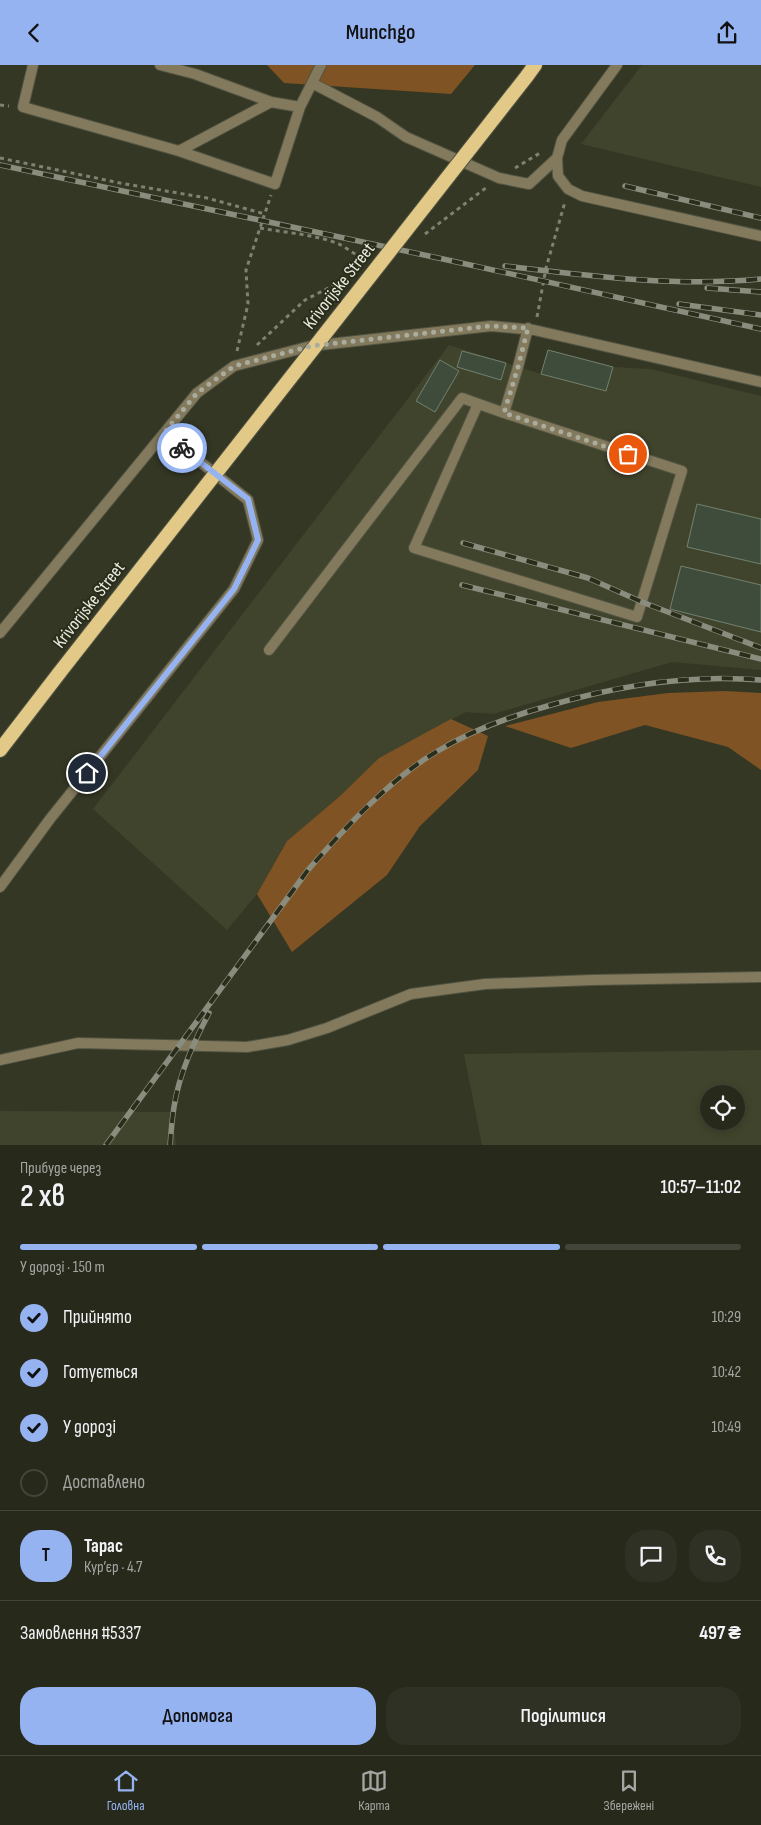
<!DOCTYPE html>
<html lang="uk">
<meta charset="utf-8">
<style>
:root{--surface:#27291b;--page:#2f3124;--text:#f1f3f6;--muted:#a4a6a3;--line:#43453a;--accent:#95b2f1}
body{margin:0;font-family:"Sofia Sans Condensed",sans-serif;background:var(--page);color:var(--text);height:100vh;display:flex;flex-direction:column;font-size:19px;white-space:nowrap}
*{box-sizing:border-box;margin:0}
p{font-size:16px;color:var(--muted)}
.icon{flex:none;width:28px;height:28px;fill:none;stroke:currentColor;stroke-width:2;stroke-linecap:round;stroke-linejoin:round}
.map{position:relative;height:1080px;overflow:hidden}
.details{display:flex;flex-direction:column;background:var(--surface);flex:1}
.details>*{flex:none}
.buttons{position:absolute;left:700px;top:1020px;display:grid;gap:10px}
.buttons a{display:grid;place-items:center;width:45px;height:45px;border-radius:50%;background:var(--surface);box-shadow:0 2px 8px #0003,0 0 0 1px var(--line);font-size:25px}
.pin{position:absolute;display:grid;place-items:center;width:42px;height:42px;color:#fff;margin:-21px;border:2px solid #fff;border-radius:50%;box-shadow:0 1px 5px #0007}
.courier{position:absolute;display:grid;place-items:center;width:50px;height:50px;margin:-25px;border:4px solid #95b2f1;border-radius:50%;background:#fff;color:#222;box-shadow:0 1px 6px #0007}
.overview em{font-style:normal;font-weight:600}
.overview div{display:flex;flex-direction:column-reverse}
.overview{display:flex;align-items:center;justify-content:space-between;height:85px;padding:0 20px}
h1{font-size:32px;font-weight:600;line-height:38px}
.bar{display:grid;grid-template-columns:repeat(4,1fr);gap:8px 5px;align-content:center;height:60px;padding:0 20px}
.bar i{height:6px;border-radius:4px;background:var(--line)}
.bar .selected{background:var(--accent)}
.bar p{grid-column:span 4}
.line{display:flex;align-items:center;gap:12px;padding:0 20px;border-top:1px solid var(--line)}
.line div{flex:1}
.round{display:grid;place-items:center;flex:none;width:52px;height:52px;border-radius:20px;background:var(--page)}
ol{padding:0 20px;list-style:none}
li{display:flex;align-items:center;gap:15px;height:55px}
li p{margin-inline-start:auto}
li .icon{padding:5px;border-radius:50%;background:var(--accent);color:#111;stroke-width:4}
li:last-child{color:var(--muted)}
li i{width:28px;height:28px;border:2px solid var(--line);border-radius:50%}
.button{display:flex;gap:10px;margin-top:auto;padding:10px 20px}
.button a{flex:1;height:58px;border-radius:20px;background:var(--accent);color:#111;font-size:20px;font-weight:600;line-height:58px;text-align:center}
.button a+a{background:var(--page);color:var(--text)}
header{display:flex;justify-content:space-between;align-items:center;height:65px;padding:0 20px;background:var(--accent);color:#111;font-size:22px;font-weight:600}
.tab-bar{display:flex;justify-content:space-around;align-items:center;height:70px;border-top:1px solid var(--line);background:var(--surface);font-size:14px;color:var(--muted)}
.tab-bar a{display:grid;justify-items:center;gap:2px}
.tab-bar .selected{color:var(--accent)}
.map>svg:first-child{display:block}
.built{fill:#41442c;fill-rule:evenodd}
.green{fill:#7f5323}
.building{fill:#3f4c3c;stroke:#73816f}
.lines{fill:none;stroke-linecap:round;stroke-linejoin:round}
.service-casing{stroke:#515442;stroke-width:12}
.trunk-casing{stroke:#515442;stroke-width:16}
.path{stroke:#7f8272;stroke-width:3;stroke-dasharray:4 4;stroke-linecap:butt}
.service{stroke:#83795d;stroke-width:10}
.trunk{stroke:#e2c988;stroke-width:14}
.rail-casing{stroke:#8a8d7e;stroke-width:5.5}
.rail{stroke:#2a2d1a;stroke-width:4;stroke-dasharray:11;stroke-linecap:butt}
.trunk-bridge-casing{stroke:#515442;stroke-width:16;stroke-linecap:butt}
.trunk-bridge{stroke:#e2c988;stroke-width:14}
.done{stroke:#aaad9e;stroke-width:5;stroke-dasharray:0 9}
.route{stroke:#95b2f1;stroke-width:6}
.labels{text-anchor:middle;dominant-baseline:central;stroke-width:4;stroke-linejoin:round;paint-order:stroke}
.street-label{font-size:18px;fill:#e9ece0;stroke:#2a2d1a}
</style>
<header><svg class="icon" aria-label="back" viewBox="0 0 24 24"><path d="M15 5l-7 7 7 7"/></svg>Munchgo<svg class="icon" aria-label="share" viewBox="0 0 24 24"><path d="M12 15V3M7 8l5-5 5 5M5 13v7h14v-7"/></svg></header>
<div class="map">
<svg width="761" height="1080" viewBox="0 0 761 1080">
<rect width="100%" height="100%" fill="#343724"/>
<path class="built" d="M642,0H761V122L581,79Z
M449,280L541,309L548,285L613,302L651,304L761,331V605L672,597L493,649L466,647L379,693L340,731L287,776L257,829L227,865L93,744Z
M761,985V1080H482L464,989ZM709,1029H736V1056H709Z
M0,1046L172,1047L176,1080H0Z"/>
<path class="green" d="M267,0H475L451,29L284,18Z
M725,626L761,628V705L728,682L645,660L571,683L505,661L598,637L668,628Z
M451,654L488,671L478,705L420,761L387,810L292,887L257,829L287,776L340,731L379,693Z"/>
<path class="building" d="M548,285L613,302L606,326L541,309Z
M462,286L506,298L501,315L457,302Z
M440,295L459,306L435,347L416,336Z
M697,439L761,454V499L687,482Z
M681,501L761,520V567L670,544Z"/>
<g class="lines">
<defs>
<path id="service" d="M33,0L23,42L179,86L275,119L300,42
M160,0L195,9L271,37L300,42L321,0
M617,0L562,75L557,93L558,111L568,124L582,131L761,171
M312,18L377,52L406,72L499,113L529,119L557,93
M179,86L271,37
M478,339L414,483L637,552L682,406L504,348L518,302L528,263
M0,568L197,328L234,301L311,281L491,261L534,265L761,317
M269,585L462,333L504,348
M0,822L50,754L234,524L258,475L248,435L164,368
M0,995L78,978L247,982L288,975L327,963L411,929L485,919L592,915L761,912"/>
<path id="trunk" d="M527,11L535,0
M0,685L60,607"/>
</defs>
<use href="#service" class="service-casing"/>
<use href="#trunk" class="trunk-casing"/>
<path class="path" d="M0,40L9,41
M0,93L120,118L207,133L265,149
M515,103L540,88
M260,163C286,168 314,169 339,179C345,182 351,187 359,191L361,198
M425,169L487,122
M537,252L546,203L565,137
M257,280L305,235L348,213
M237,286L248,239L246,205L271,130"/>
<use href="#service" class="service"/>
<use href="#trunk" class="trunk"/>
<defs>
<path id="rail" d="M0,100L443,194L761,264
M625,121L761,153
M505,201C590,211 675,222 761,214
M707,223L761,227
M679,239L761,250
M463,478L588,513L642,537L761,583
M462,520L761,594
M106,1080L308,805C344,764 389,715 436,687C472,665 511,651 551,640C620,620 690,609 761,615
M170,1080C171,1067 172,1054 174,1042C179,1009 194,977 209,948"/>
</defs>
<use href="#rail" class="rail-casing"/>
<use href="#rail" class="rail"/>
<defs>
<path id="trunk-bridge" d="M60,607L527,11"/>
</defs>
<use href="#trunk-bridge" class="trunk-bridge-casing"/>
<use href="#trunk-bridge" class="trunk-bridge"/>
</g>
<g class="lines">
<path class="done" d="M182,383L164,368L197,328L234,301L311,281L490,261L528,263L518,302L504,348L628,389"/>
<path class="route" d="M87,708L234,524L258,475L248,434L182,383"/>
</g>
<g class="labels">
<g class="street-label">
<text transform="translate(339 221) rotate(-52)">Krivorijske Street</text>
<text transform="translate(89 540) rotate(-52)">Krivorijske Street</text>
</g>
</g>
</svg>
<div class="buttons">
<a><svg class="icon" aria-label="locate" viewBox="0 0 24 24"><circle cx="12" cy="12" r="6"/><path d="M12 2v4M12 18v4M2 12h4M18 12h4"/></svg></a>
</div>
<div class="pin" style="left:628px;top:389px;background:#ea580c"><svg class="icon" aria-label="bag" viewBox="0 0 24 24"><path d="M5 8h14l-1 12H6zM9 8a3 3 0 0 1 6 0"/></svg></div>
<div class="pin" style="left:87px;top:708px;background:#1f2937"><svg class="icon" aria-label="home" viewBox="0 0 24 24"><path d="M3 11l9-7 9 7M6 9v11h12V9"/></svg></div>
<div class="courier" style="left:182px;top:383px"><svg class="icon" aria-label="bike" viewBox="0 0 24 24"><circle cx="6" cy="16" r="4"/><circle cx="18" cy="16" r="4"/><path d="M6 16l4-8h5l3 8M10 8l3 8H6M13 5h3"/></svg></div>
</div>
<section class="details">
<div class="overview"><div><h1>2 хв</h1><p>Прибуде через</p></div><em>10:57–11:02</em></div>
<div class="bar"><i class="selected"></i><i class="selected"></i><i class="selected"></i><i></i><p>У дорозі · 150 m</p></div>
<ol>
<li><svg class="icon" aria-label="check" viewBox="0 0 24 24"><path d="M5 12l5 5 9-10"/></svg>Прийнято<p>10:29</p></li>
<li><svg class="icon" aria-label="check" viewBox="0 0 24 24"><path d="M5 12l5 5 9-10"/></svg>Готується<p>10:42</p></li>
<li><svg class="icon" aria-label="check" viewBox="0 0 24 24"><path d="M5 12l5 5 9-10"/></svg>У дорозі<p>10:49</p></li>
<li><i></i>Доставлено</li>
</ol>
<div class="line" style="height:90px"><b class="round" style="background:var(--accent);color:#111">Т</b><div><b>Тарас</b><p>Кур’єр · 4.7</p></div><a class="round"><svg class="icon" aria-label="chat" viewBox="0 0 24 24"><path d="M4 5h16v11H9l-5 4z"/></svg></a><a class="round"><svg class="icon" aria-label="phone" viewBox="0 0 24 24"><path d="M5 4h4l2 5-3 2q2 4 5 5l2-3 5 2v4C11 20 4 13 5 4z"/></svg></a></div>
<div class="line" style="height:65px"><div>Замовлення #5337</div><b>497 ₴</b></div>
<div class="button"><a>Допомога</a><a>Поділитися</a></div>
</section>
<nav class="tab-bar">
<a class="selected"><svg class="icon" aria-label="home" viewBox="0 0 24 24"><path d="M3 11l9-7 9 7M6 9v11h12V9"/></svg>Головна</a>
<a><svg class="icon" aria-label="map" viewBox="0 0 24 24"><path d="M3 6l6-2 6 2 6-2v14l-6 2-6-2-6 2zM9 4v14M15 6v14"/></svg>Карта</a>
<a><svg class="icon" aria-label="saved" viewBox="0 0 24 24"><path d="M7 4h10v16l-5-4-5 4z"/></svg>Збережені</a>
</nav>
